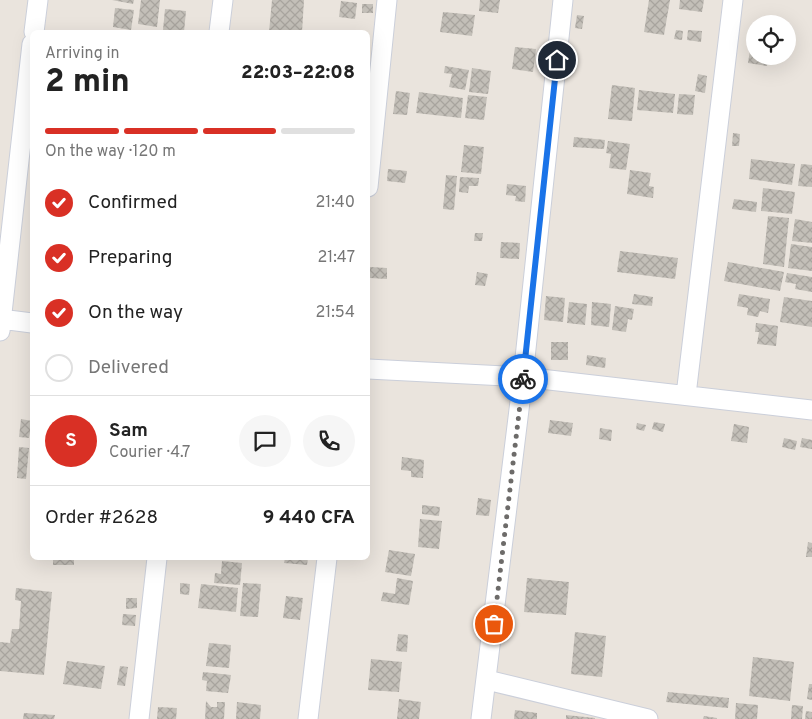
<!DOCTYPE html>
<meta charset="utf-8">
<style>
:root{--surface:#fff;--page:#f6f6f6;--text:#222;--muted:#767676;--line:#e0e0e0;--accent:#d93025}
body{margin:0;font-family:Overpass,sans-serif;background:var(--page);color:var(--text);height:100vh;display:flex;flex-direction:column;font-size:19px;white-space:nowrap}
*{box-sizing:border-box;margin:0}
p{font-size:16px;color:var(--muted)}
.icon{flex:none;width:28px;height:28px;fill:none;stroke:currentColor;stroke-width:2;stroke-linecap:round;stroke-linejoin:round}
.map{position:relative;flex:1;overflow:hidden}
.details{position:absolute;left:30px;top:30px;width:340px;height:530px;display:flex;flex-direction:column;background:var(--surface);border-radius:8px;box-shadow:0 5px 20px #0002}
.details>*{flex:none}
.fabs{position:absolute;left:746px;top:15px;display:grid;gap:10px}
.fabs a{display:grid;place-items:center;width:50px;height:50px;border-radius:50%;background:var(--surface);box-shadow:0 5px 20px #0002;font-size:25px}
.pin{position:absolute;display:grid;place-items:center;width:42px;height:42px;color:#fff;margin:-21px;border:2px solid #fff;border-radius:50%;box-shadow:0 1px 5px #0007}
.courier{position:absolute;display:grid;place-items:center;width:50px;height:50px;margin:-25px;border:4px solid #1a73e8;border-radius:50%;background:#fff;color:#222;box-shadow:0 1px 6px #0007}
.overview em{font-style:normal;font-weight:800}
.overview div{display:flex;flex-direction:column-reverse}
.overview{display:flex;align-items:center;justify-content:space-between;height:85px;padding:0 15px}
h1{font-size:32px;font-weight:800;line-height:38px}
.bar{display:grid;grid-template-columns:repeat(4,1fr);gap:8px 5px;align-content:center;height:60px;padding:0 15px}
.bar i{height:6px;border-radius:4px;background:var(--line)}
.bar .selected{background:var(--accent)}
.bar p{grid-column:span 4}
.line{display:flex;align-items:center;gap:12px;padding:0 15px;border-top:1px solid var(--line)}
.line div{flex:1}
.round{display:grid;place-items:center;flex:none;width:52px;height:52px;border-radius:26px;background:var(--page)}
ol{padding:0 15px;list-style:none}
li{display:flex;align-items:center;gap:15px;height:55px}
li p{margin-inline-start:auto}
li .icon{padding:5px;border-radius:50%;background:var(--accent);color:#fff;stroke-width:4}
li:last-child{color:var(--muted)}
li i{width:28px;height:28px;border:2px solid var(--line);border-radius:50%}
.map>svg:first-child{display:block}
.building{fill:url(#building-cross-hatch)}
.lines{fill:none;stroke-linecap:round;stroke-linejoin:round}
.street-casing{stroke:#cbcfda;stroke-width:21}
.street{stroke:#fff;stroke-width:19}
.done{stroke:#6d6b69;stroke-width:5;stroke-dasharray:0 9}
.route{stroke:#1a73e8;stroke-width:6}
</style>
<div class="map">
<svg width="812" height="719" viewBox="0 0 812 719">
<defs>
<pattern id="building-cross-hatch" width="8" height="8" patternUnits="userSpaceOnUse" patternTransform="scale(1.25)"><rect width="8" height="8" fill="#c3bfb8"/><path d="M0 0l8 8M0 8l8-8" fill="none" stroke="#a8a49e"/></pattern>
</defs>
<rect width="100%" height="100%" fill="#eae4dd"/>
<path class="building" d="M112,0H134L133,4Z
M141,0H160L157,27L138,24Z
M272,0H304L302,32H269Z
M480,0H500L498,13L479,11Z
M649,0H670L664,35L644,32Z
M680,0H704L702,12L679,9Z
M341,1L357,3L355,19L339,17Z
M362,4H373V13H362Z
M115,8L134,10L131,30L113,27Z
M165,9L186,11L184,32L163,30Z
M443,12L475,15L472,36L440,32Z
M577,15L584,16L582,29L575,28Z
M676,30L683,31L682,40L674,39Z
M688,30L702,31L701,42L687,40Z
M515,47L536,49L533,72L512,69Z
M750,50L755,51V56H769L767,66L748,63Z
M445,66L469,70L465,90L449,87L452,74L444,73Z
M472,68L491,71L488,94L469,92Z
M698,74L707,76L705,93L695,91Z
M612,85L635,88L632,121L608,119Z
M639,90L675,94L673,113L637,110Z
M396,91L410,93L407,115L393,114Z
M419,92L463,98L461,118L416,113Z
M679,94L695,95L693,115L677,114Z
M468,95L487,97L484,120L465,118Z
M733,133L740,134L739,146H732Z
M574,137L605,140L604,149L573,147Z
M608,141L630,144L626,170L609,168L611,154L606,153Z
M464,145L484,147L481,174L461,172Z
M751,159L795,164L792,185L749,179Z
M801,164L812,165V187L798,186Z
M388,169L407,171L405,183L387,181Z
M630,170L651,173L649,186L654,187L653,198L627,194Z
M446,175L457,176L454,210L443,209Z
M460,177L479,178L478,186H469L468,193L459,192Z
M507,184L526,186L525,202L515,201L516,196L506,195Z
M763,188L795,192L792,214L761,211Z
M734,199L757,202L756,212L732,209Z
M768,216L789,218L784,267L763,264Z
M795,219L812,222V243L792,241Z
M475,233H483L482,241H474Z
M501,242L520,243L519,259L500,258Z
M791,244L812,247V271L788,268Z
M620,251L678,258L675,279L617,272Z
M728,262L784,272L780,291L724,281Z
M370,267L387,268V279L370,278Z
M477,272L488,274L485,286L475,285Z
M787,273L812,277V292L795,289L796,284L785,282Z
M634,294L653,297L652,306L632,304Z
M739,294L770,299L768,313L760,311L758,317L747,315L748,308L737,306Z
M546,296L565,298L563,322L544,320Z
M784,297L812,301V327L780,322Z
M569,302L587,304L585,325L567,323Z
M592,302L611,304L609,327L591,325Z
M615,306L634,309L632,320L628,319L626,332L612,330Z
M756,323L778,326L776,346L757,344L759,332H755Z
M551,342H568V360H551Z
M587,355L606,358L605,368L586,365Z
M21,419L32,421L29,438L19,437Z
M550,420L573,423L571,436L548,433Z
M654,422L665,424L663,432L652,429Z
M637,423L646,425L644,431L636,429Z
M734,424L749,427L747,443L731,441Z
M600,428L612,430L611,441L599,439Z
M784,438L797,441L795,450L782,447Z
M802,438L812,440V449L800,447Z
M19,447L29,448L26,479L17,478Z
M402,457L424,460L423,478L411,477V471L401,470Z
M478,498L491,500L489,516L476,515Z
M422,505L440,507L439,516L422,514Z
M420,519L442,521L439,549L418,547Z
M808,542L812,543V557H806Z
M389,550L415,554L411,576L385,572Z
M53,558H74V565H53Z
M285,558H308L307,565L284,563Z
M222,561L242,563L240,585L214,583L215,573L221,574Z
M397,578L413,581L409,605L381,601L383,592L395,594Z
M527,578L569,582L566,615L524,612Z
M180,583L190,584L189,595L180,594Z
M243,583L261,584L258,617L240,616Z
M201,584L238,588L236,612L198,608Z
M16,588L52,592L44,675L0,671V642L10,643L12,629H19L21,601L15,600Z
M286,596L303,598L300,620L283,618Z
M126,598H137V608L126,609Z
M123,614L136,615L135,626L122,625Z
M575,632L606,636L602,677L571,674Z
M398,634L408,635L407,652L396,651Z
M209,643L231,645L229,668L206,666Z
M753,657L794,662L790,701L749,696Z
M371,659L402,662L399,692L368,690Z
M67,661L105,666L101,689L63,684Z
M120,666L128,667L125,686L117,685Z
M203,672L231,675L228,693L206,691L207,681L202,680Z
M809,684H812V700L807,699Z
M668,692L729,698L728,708L666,702Z
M399,699L421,702L419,719H397Z
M206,701L211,707H217V702H225L224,719H205Z
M237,702L261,705L260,719H236Z
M736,703L758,705L757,719H735Z
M792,705L803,706L802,719H791Z
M158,707L177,708L176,719H157Z
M515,710L537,713V719H514Z
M806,711L812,712V719H805Z
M24,713L55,715L54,719H23Z
M566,715L595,718V719H566Z
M704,716L717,718V719H703Z"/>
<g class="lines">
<defs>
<path id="street" d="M34,32L38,0
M219,32L223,0
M368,187L387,0
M0,319L32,323
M0,331L32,44
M368,369L523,377L812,410
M686,395L733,0
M487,680L648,719
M139,719L157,558
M308,719L327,558
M481,719L523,377L563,0"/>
</defs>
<use href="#street" class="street-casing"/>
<use href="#street" class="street"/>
</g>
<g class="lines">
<path class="done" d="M494,624L523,379"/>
<path class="route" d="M523,379L557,60"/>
</g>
</svg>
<div class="fabs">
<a><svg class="icon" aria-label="locate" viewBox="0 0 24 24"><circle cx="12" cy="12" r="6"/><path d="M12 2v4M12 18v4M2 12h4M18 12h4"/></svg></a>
</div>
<div class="pin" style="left:494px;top:624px;background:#ea580c"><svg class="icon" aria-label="bag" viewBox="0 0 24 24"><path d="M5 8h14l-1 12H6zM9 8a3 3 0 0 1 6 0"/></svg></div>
<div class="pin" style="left:557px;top:60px;background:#1f2937"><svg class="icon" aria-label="home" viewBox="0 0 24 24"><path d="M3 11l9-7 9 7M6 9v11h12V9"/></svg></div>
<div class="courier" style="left:523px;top:379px"><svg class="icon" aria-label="bike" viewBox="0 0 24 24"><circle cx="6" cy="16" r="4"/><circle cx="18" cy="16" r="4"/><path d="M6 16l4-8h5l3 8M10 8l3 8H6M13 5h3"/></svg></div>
<section class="details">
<div class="overview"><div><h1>2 min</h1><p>Arriving in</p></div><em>22:03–22:08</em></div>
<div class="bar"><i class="selected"></i><i class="selected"></i><i class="selected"></i><i></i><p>On the way · 120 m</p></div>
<ol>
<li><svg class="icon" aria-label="check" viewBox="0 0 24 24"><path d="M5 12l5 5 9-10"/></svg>Confirmed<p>21:40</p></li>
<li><svg class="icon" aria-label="check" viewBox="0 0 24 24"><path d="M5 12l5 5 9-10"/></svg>Preparing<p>21:47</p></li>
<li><svg class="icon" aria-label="check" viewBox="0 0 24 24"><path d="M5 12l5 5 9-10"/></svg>On the way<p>21:54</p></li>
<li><i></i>Delivered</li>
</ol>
<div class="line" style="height:90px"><b class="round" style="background:var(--accent);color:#fff">S</b><div><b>Sam</b><p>Courier · 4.7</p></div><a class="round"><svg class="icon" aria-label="chat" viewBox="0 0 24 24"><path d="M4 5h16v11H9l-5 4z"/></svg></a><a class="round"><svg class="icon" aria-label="phone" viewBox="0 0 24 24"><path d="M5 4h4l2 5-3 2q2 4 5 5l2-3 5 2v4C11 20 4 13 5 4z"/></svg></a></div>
<div class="line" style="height:65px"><div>Order #2628</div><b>9 440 CFA</b></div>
</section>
</div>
